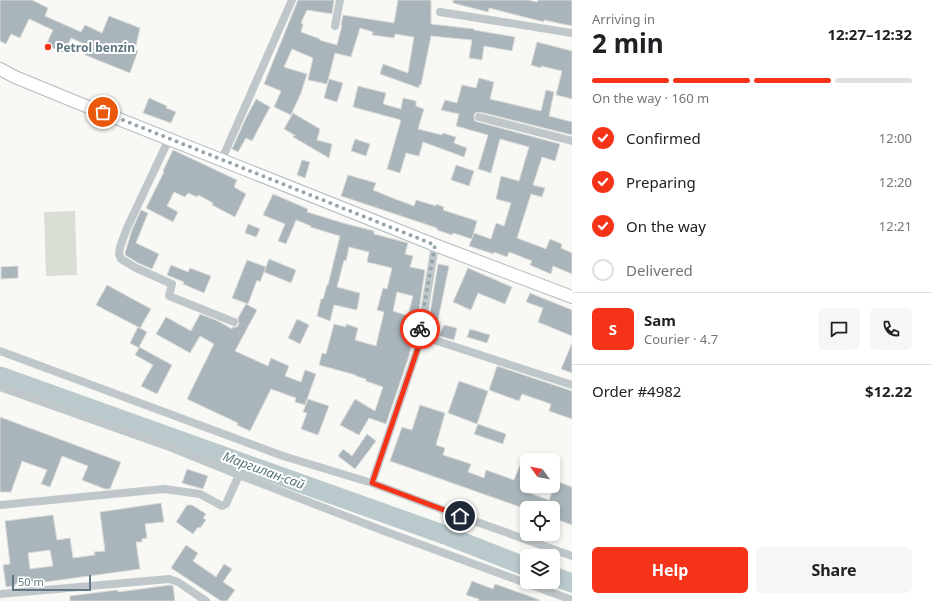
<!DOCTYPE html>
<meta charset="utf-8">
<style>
:root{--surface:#fff;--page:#f6f6f6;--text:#202124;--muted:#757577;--line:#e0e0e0;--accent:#f53319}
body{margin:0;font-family:"Noto Sans",sans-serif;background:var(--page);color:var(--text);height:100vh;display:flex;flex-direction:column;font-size:15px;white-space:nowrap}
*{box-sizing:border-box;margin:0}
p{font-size:13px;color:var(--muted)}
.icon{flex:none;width:22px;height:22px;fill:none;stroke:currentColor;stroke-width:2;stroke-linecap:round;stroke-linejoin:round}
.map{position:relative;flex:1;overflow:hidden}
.drawer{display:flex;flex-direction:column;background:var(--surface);width:360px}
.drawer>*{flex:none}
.needle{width:26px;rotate:303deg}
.tools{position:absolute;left:520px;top:453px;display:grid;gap:8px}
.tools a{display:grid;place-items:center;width:40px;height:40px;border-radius:6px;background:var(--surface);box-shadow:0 2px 6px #0003;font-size:20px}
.scale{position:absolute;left:12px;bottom:10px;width:79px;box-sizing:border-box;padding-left:4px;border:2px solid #607883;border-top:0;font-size:11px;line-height:14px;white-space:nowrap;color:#607883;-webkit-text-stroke:3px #fff;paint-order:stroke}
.pin{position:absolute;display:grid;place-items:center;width:34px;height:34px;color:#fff;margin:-17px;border:2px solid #fff;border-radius:50%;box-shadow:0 1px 4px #0007}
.courier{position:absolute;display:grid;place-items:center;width:40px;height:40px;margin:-20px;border:3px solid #f53319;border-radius:50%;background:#fff;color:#222;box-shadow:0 1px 5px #0007}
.headline em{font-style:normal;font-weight:700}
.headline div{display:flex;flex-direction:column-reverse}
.headline{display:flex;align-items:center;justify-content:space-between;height:68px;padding:0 20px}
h1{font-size:26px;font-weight:700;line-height:30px}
.bar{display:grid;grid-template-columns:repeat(4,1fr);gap:6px 4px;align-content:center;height:48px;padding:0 20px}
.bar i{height:5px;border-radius:3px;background:var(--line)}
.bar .on{background:var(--accent)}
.bar p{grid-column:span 4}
.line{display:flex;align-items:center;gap:10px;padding:0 20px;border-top:1px solid var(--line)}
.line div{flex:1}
.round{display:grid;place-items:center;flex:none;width:42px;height:42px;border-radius:6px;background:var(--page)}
ol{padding:0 20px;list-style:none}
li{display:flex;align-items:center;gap:12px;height:44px}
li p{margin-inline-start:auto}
li .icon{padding:4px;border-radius:50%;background:var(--accent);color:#fff;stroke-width:4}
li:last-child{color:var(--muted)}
li i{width:22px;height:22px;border:2px solid var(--line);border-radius:50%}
.cta{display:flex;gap:8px;margin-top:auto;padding:8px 20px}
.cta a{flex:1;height:46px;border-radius:6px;background:var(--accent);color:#fff;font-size:16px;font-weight:700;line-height:46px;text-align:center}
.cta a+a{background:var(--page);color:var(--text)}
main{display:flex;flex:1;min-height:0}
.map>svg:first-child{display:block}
.green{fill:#d9ded4}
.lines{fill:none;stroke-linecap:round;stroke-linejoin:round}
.river{stroke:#b9c9cc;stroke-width:19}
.building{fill:#a9b5ba;stroke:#dadad8;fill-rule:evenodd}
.secondary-casing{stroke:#b3bbbf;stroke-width:14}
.minor{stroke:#c0c7ca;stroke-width:8}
.secondary{stroke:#fff;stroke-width:12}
.done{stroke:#95a5ab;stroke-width:4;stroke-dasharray:0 7.2}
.route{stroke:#f53319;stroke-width:5}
.poi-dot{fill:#f53319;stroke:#fff;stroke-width:1.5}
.labels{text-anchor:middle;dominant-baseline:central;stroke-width:4;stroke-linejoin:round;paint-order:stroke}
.poi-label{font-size:12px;font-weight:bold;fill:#607883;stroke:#fff;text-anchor:start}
.water-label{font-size:13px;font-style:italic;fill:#5b787e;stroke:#fff}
</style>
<main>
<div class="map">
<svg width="572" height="601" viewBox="0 0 572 601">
<rect width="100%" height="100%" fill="#f8f8f5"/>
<path class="green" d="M75,211L77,275L46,276L44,212Z"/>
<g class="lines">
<path class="river" d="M0,376L445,535L527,567
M553,576L572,583"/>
</g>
<path class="building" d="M0,0H32L48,8L45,16L81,32L85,25L102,33L109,16L140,28L135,50L138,51L130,73L85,55L89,46L71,38L64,53L46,45L53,30L29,19L20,38L11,34L6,44L0,41Z
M298,0H334L332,14L307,10L301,23L303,24L301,32L320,39L319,40L337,45L342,25H341L343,15L394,23L398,0H431V24L474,29V30L515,37L512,51L484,46L482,60L469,58L472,40L431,36L421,85H419V88L380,74L383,64L408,73L414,37L395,34L394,38L372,35L373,32L360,28L351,57L335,53L327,84L308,80L313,58L292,49L284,67L307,74L301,93L291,115L274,107L281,91L264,84Z
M453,0H528L537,2L538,0H572V26L544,20V22L489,8L488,12L453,3Z
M537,42L572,51V99L556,95L562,71L541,66V68L531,65Z
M479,78L494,82L490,99L541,111L546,90L554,92L549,116L572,122V135L480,112L475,113L474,116L475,121L478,122L560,144L555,161L542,157L533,185L545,188L542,197L531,194L517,238L546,249L550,239L562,244L561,248L572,253V274L553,266L551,274L530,265L532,261L509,252L507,257L494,252V254L469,246L474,233L491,239L496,223L504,226L511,203L496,199L501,176L519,181L529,147L500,139L491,173L478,169L488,135L456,126L459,114L441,110L445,100L457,103L462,85L476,88Z
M329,79L343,83L337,102L324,98Z
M358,86L386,93L383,104L401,109L403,98L416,101V106L424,109L418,129L442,135L443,133L456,137L454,143L467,148L464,157L423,142L419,156L406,153L400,173L387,169L401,120L353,107Z
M149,98L167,106L166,108L176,112L171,123L143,113Z
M256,99L270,107L252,141L246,138L238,152L232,149L246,118Z
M293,113L320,129L317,140L332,144L329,158L293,137L294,135L296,136L284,129Z
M355,139L370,144L366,156L351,151Z
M173,150L237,180L234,187L246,194L235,217L212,205L213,203L198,195L197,197L188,193L185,197L174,192L167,206L178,212L173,222L146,208L164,172L163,171Z
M302,160L310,162L305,178L297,175Z
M456,165L474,171L469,186L451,180Z
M348,175L376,183L373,190L395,199L414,206L416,200L436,206V204L444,207L443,210L477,221L472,239L453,233L452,235L437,230V228L341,196Z
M273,194L308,209L307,212L343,223L374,231V234L408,243L405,254L413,256L410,267L425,270L416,331L414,334L409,356L386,424L369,418L359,435L340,425L355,399L375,411L383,387L366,381V379L356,376V375L319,365L322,353L326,354L334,324L346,327V324L358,328L355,340L376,346L384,312L377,310L383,288L387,289L392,268L367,262L369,252L349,247L346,261L344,260L337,287L360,293L357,310L334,305L330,321L317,316L321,299H323L327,285H328L340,236L310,227L311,226L296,220L286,244L278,241L285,224L263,215ZM397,292L413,296L408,316L393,311Z
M141,210L148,213L136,243L159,254L152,269L138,263L125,255V253L132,230Z
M248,224L260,229L256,237L245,233Z
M269,259L296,270L291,283L264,272Z
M247,260L266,267L260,282L257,280L248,304L232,298Z
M438,264L449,266L435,335L427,332Z
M171,265L188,272L190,268L211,276L204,293L183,284L184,282L167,275Z
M18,266V278L1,279V267Z
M468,268L512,287L505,304L478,293L471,310L453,302Z
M107,285L151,309L140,328L96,305Z
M530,293L572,310V336L538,322L543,308L526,302Z
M246,304L257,310L235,351L268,366L271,358L289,366L285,376L301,382L305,370L316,374L305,405L295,402L296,398L271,389L250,431L237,425L238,423L187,399L214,344L200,336L190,353L156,334L166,317L191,331L200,314L218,321L232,329L233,327H237L239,324L238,318Z
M297,319L309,325L300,344L288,338Z
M444,325L457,328L454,340L439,336Z
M138,327L147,332L139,347L172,365L157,394L141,386L153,365L135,355L139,348L130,343Z
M470,329L490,335L487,343L467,337Z
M572,343V373L561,369Z
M497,366L572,391V419L549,411L551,404L522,394L519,401L489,390Z
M459,381L488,391L477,424L448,413Z
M308,399L329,406L318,435L301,429L307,413L303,412Z
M420,405L445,413L436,445L445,448L443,455L471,464L468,472L484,478L486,470L514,480L520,465L527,468V473L521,490L549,500L556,481L572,487V525L553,518V508H523L390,461L402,427L412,430Z
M0,417L121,462L110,489H105L82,480L88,466L62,456L50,487L41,484L47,470L22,461L11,492H0Z
M478,424L506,434L503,444L474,434Z
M367,434L376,441L355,469L338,456L343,449L352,456Z
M187,469L208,476L203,489L182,483Z
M161,503L164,522L145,524L147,538L142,539V542H136L140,569L45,582V580L15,584V586L6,587L3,565L10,564L5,521L53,515L57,540L70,538L73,558L95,555L94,552L105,551L100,512ZM50,550L53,566L30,569L28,553Z
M187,505H192L206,514L203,518L206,520L200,528L198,527L193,534L176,522Z
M186,545L198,553L193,561L216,577L224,564L232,569L223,582L235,590L227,601H221L171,568Z
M472,581L493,589L495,584L540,600L539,601H478L479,599L466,595Z
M171,585L173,586L175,601H70V596L117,590L118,592Z"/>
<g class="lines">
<defs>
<path id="secondary" d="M0,69L15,77L76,102L435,245L572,297"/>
</defs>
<use href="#secondary" class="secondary-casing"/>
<path class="minor" d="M440,12L572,33
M335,26L340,0
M479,117L572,141
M169,139L127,228L120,247L119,254L121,259L136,268L172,284L169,296L234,322
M222,159L292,0
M419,335L572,385
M0,351L283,456L372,483L446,511L572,556
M0,387L172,448L239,475L226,504L222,506L200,494L164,489L0,505
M239,475L384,531L572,600
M372,483L419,345L435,245
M0,594L169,579L178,582L206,601"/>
<use href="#secondary" class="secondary"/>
</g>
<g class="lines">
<path class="done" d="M103,112L435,245L420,329"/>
<path class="route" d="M420,329L419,345L372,483L460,516"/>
</g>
<circle class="poi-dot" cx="48" cy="47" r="4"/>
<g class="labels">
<g class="poi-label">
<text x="56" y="47">Petrol benzin</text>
</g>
<g class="water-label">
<text transform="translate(264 470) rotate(20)">Маргилан-сай</text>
</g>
</g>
</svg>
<div class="tools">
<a><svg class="needle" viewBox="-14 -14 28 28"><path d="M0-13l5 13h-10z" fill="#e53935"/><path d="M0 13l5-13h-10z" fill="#757577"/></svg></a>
<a><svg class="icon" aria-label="locate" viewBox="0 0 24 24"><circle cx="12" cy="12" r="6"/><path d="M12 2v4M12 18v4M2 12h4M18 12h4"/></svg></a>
<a><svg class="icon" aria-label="layers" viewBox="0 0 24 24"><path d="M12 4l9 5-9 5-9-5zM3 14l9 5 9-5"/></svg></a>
</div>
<div class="scale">50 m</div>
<div class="pin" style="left:103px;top:112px;background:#ea580c"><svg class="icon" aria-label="bag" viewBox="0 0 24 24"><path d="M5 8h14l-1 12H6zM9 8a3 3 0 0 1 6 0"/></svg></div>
<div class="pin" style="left:460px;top:516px;background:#1f2937"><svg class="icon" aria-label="home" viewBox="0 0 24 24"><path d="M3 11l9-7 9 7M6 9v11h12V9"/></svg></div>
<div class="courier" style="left:420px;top:329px"><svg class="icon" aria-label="bike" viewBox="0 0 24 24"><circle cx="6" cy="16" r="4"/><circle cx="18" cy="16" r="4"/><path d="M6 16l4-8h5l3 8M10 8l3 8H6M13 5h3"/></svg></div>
</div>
<section class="drawer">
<div class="headline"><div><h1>2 min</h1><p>Arriving in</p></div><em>12:27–12:32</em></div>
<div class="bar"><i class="on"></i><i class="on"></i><i class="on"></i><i></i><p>On the way · 160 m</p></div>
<ol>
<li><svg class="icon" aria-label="check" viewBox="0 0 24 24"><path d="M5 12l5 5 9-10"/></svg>Confirmed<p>12:00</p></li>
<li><svg class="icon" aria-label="check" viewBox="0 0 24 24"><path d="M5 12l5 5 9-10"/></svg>Preparing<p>12:20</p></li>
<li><svg class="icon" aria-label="check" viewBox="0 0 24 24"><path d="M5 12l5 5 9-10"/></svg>On the way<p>12:21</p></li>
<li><i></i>Delivered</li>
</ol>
<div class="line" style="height:72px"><b class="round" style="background:var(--accent);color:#fff">S</b><div><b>Sam</b><p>Courier · 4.7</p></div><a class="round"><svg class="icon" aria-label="chat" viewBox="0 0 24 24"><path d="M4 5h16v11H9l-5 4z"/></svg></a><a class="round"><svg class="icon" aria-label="phone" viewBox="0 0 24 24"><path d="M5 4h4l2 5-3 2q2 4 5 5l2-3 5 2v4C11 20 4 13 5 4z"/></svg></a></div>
<div class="line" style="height:52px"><div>Order #4982</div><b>$12.22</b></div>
<div class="cta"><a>Help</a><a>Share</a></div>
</section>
</main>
